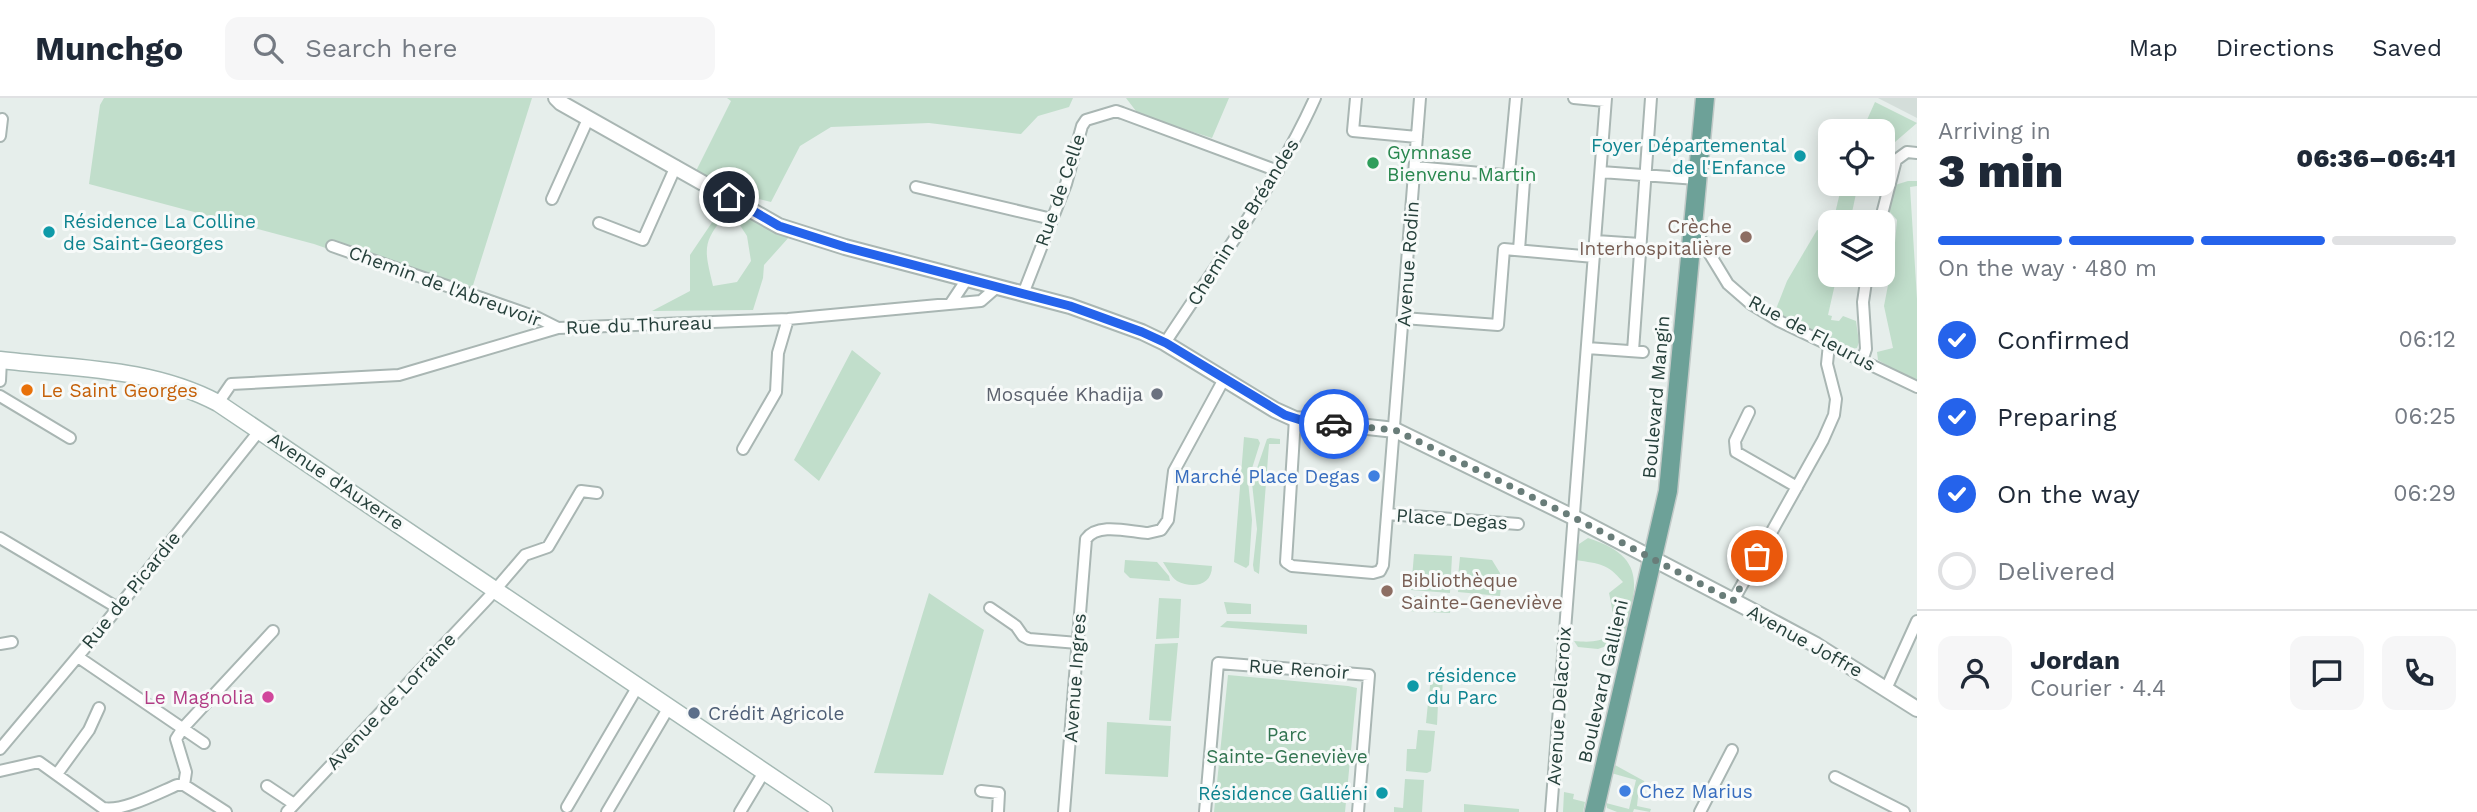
<!DOCTYPE html>
<meta charset="utf-8">
<style>
:root{--surface:#fff;--page:#f6f6f7;--text:#1f2937;--muted:#747a83;--line:#e0e1e3;--accent:#2563eb}
body{margin:0;font-family:"Work Sans",sans-serif;background:var(--page);color:var(--text);height:100vh;display:flex;flex-direction:column;font-size:26px;white-space:nowrap}
*{box-sizing:border-box;margin:0}
p{font-size:23px;color:var(--muted)}
.icon{flex:none;width:38px;height:38px;fill:none;stroke:currentColor;stroke-width:2;stroke-linecap:round;stroke-linejoin:round}
.map{position:relative;flex:1;overflow:hidden}
.side{display:flex;flex-direction:column;background:var(--surface);width:560px}
.side>*{flex:none}
.tools{position:absolute;left:1818px;top:21px;display:grid;gap:14px}
.tools a{display:grid;place-items:center;width:77px;height:77px;border-radius:14px;background:var(--surface);box-shadow:0 4px 18px #0003;font-size:35px}
.pin{position:absolute;display:grid;place-items:center;width:60px;height:60px;color:#fff;margin:-30px;border:4px solid #fff;border-radius:50%;box-shadow:0 2px 7px #0007}
.courier{position:absolute;display:grid;place-items:center;width:70px;height:70px;margin:-35px;border:5px solid #2563eb;border-radius:50%;background:#fff;color:#222;box-shadow:0 2px 9px #0007}
.overview em{font-style:normal;font-weight:800}
.overview div{display:flex;flex-direction:column-reverse}
.overview{display:flex;align-items:center;justify-content:space-between;height:119px;padding:0 21px}
h1{font-size:46px;font-weight:800;line-height:52px}
.bar{display:grid;grid-template-columns:repeat(4,1fr);gap:10px 7px;align-content:center;height:84px;padding:0 21px}
.bar i{height:9px;border-radius:5px;background:var(--line)}
.bar .active{background:var(--accent)}
.bar p{grid-column:span 4}
.line{display:flex;align-items:center;gap:18px;padding:0 21px;border-top:2px solid var(--line)}
.line div{flex:1}
.round{display:grid;place-items:center;flex:none;width:74px;height:74px;border-radius:14px;background:var(--page)}
ol{padding:0 21px;list-style:none}
li{display:flex;align-items:center;gap:21px;height:77px}
li p{margin-inline-start:auto}
li .icon{padding:7px;border-radius:50%;background:var(--accent);color:#fff;stroke-width:4}
li:last-child{color:var(--muted)}
li i{width:38px;height:38px;border:4px solid var(--line);border-radius:50%}
header{display:flex;align-items:center;gap:42px;box-sizing:border-box;height:98px;padding:0 35px;background:var(--surface);border-bottom:2px solid var(--line)}
header strong{font-size:33px}
nav{display:flex;gap:38px;margin-inline-start:auto;font-size:24px}
.search{width:490px;height:63px;background:var(--page);display:flex;align-items:center;gap:18px;box-sizing:border-box;padding:0 24px;border-radius:14px;color:var(--muted);font-size:26px}
main{display:flex;flex:1;min-height:0}
.map>svg:first-child{display:block}
.built{fill:#d4deda}
.green{fill:#c1decb}
.lines{fill:none;stroke-linecap:round;stroke-linejoin:round}
.minor-casing{stroke:#a9b6b3;stroke-width:14}
.tertiary-casing{stroke:#a9b6b3;stroke-width:18}
.secondary-casing{stroke:#a5b9b4;stroke-width:19}
.primary-casing{stroke:#c2cac8;stroke-width:21}
.minor{stroke:#fff;stroke-width:10}
.tertiary{stroke:#fff;stroke-width:14}
.secondary{stroke:#fff;stroke-width:16}
.primary{stroke:#6da198;stroke-width:18}
.done{stroke:#697d79;stroke-width:7;stroke-dasharray:0 12.6}
.route{stroke:#2563eb;stroke-width:9}
.culture-dot{fill:#0f9aa8;stroke:#f7faf9;stroke-width:2.5}
.leisure-dot{fill:#2e9e5b;stroke:#f7faf9;stroke-width:2.5}
.education-dot{fill:#8d6e63;stroke:#f7faf9;stroke-width:2.5}
.food-dot{fill:#e8710a;stroke:#f7faf9;stroke-width:2.5}
.worship-dot{fill:#6b7280;stroke:#f7faf9;stroke-width:2.5}
.shop-dot{fill:#3f7fe0;stroke:#f7faf9;stroke-width:2.5}
.hotel-dot{fill:#d1479c;stroke:#f7faf9;stroke-width:2.5}
.service-dot{fill:#5c6f8a;stroke:#f7faf9;stroke-width:2.5}
.labels{text-anchor:middle;dominant-baseline:central;stroke-width:6;stroke-linejoin:round;paint-order:stroke}
.culture-label{font-size:19px;fill:#0d838f;stroke:#f7faf9;text-anchor:end}
.leisure-label{font-size:19px;fill:#27864d;stroke:#f7faf9;text-anchor:start}
.street-label{font-size:19px;fill:#26403b;stroke:#f7faf9}
.education-label{font-size:19px;fill:#785e54;stroke:#f7faf9;text-anchor:end}
.food-label{font-size:19px;fill:#c56008;stroke:#f7faf9;text-anchor:start}
.worship-label{font-size:19px;fill:#5b616d;stroke:#f7faf9;text-anchor:end}
.shop-label{font-size:19px;fill:#366cbe;stroke:#f7faf9;text-anchor:end}
.hotel-label{font-size:19px;fill:#b23c85;stroke:#f7faf9;text-anchor:end}
.service-label{font-size:19px;fill:#4e5e75;stroke:#f7faf9;text-anchor:start}
.park-label{font-size:19px;fill:#327451;stroke:#f7faf9}
</style>
<header>
<strong>Munchgo</strong>
<div class="search"><svg class="icon" aria-label="search" viewBox="0 0 24 24"><circle cx="10" cy="10" r="6"/><path d="M15 15l6 6"/></svg>Search here</div>
<nav><a>Map</a><a>Directions</a><a>Saved</a></nav>
</header>
<main>
<div class="map">
<svg width="1917" height="714" viewBox="0 0 1917 714">
<rect width="100%" height="100%" fill="#e6eeeb"/>
<path class="built" d="M1878,0H1917V20Z"/>
<path class="green" d="M104,0H532L469,200L314,146L89,86L100,7Z
M727,0H1073L1069,9L1038,18L1021,36L929,25L831,29L800,48L771,104L722,92L695,75L731,3Z
M1126,0H1229L1212,40L1139,17Z
M1875,4L1917,25L1895,44L1884,76L1883,33H1862Z
M1908,83H1917V88L1910,89L1917,201V285L1878,262L1877,254L1893,250L1884,208L1894,156L1897,122L1889,113L1895,87Z
M1842,86H1858L1850,124H1833Z
M728,109L790,138L764,167L763,180L753,212L652,213L690,193V157L719,114L724,119C700,146 706,156 713,188L737,184L751,163L747,138Z
M1817,132L1830,136V177H1837L1828,217L1832,218L1831,222L1839,223L1843,218L1856,223L1859,244L1857,250L1850,251L1783,218L1776,211L1787,183Z
M852,252L881,275L819,383L794,362Z
M1244,339L1258,341L1260,345L1248,383L1252,422L1249,467L1246,470L1234,464Z
M1270,340L1280,341V346H1269L1259,476L1254,473L1253,467L1257,431L1252,385L1267,341Z
M1588,440C1651,460 1635,492 1623,542L1598,551L1578,549L1574,543C1617,547 1617,532 1609,495L1623,484C1607,465 1600,466 1576,462L1579,446Z
M1414,456L1452,458L1450,495L1411,492Z
M1460,459L1492,462L1500,475L1499,481L1458,479Z
M1125,462L1157,464L1169,478L1170,483L1130,480L1124,474Z
M1163,464L1212,468C1212,488 1192,491 1177,483C1171,479 1167,470 1163,464Z
M1459,485L1501,488L1500,498L1458,494Z
M929,495L984,532L943,677L874,675Z
M1411,498H1424L1423,514L1409,513Z
M1159,500L1181,501L1179,540L1156,541Z
M1430,500L1451,501L1450,515L1429,514Z
M1224,504L1251,506V516H1227Z
M1227,523L1307,527V536L1220,529Z
M1178,545L1171,623L1149,622L1155,546Z
M1431,576H1443L1442,600L1429,599Z
M1228,577L1348,588L1357,590L1345,714H1214Z
M1428,605L1438,606L1437,627L1426,625Z
M1107,624L1171,628L1168,679L1105,676Z
M1418,632L1435,633L1431,673L1427,675L1406,673L1407,651H1416Z
M1615,667L1644,683L1646,690L1639,689L1637,708L1651,711L1650,714L1634,711L1633,714H1617L1607,710L1606,705L1629,711L1636,682L1611,675Z
M1405,681L1424,682L1422,714H1394V709L1403,710Z
M1564,694L1574,696L1573,701L1585,704L1583,714H1563Z
M1464,706L1519,711V714H1464Z"/>
<g class="lines">
<defs>
<path id="minor" d="M1356,0L1353,33L1417,39
M1574,0L1605,3
M0,38L2,21
M1415,69L1503,77L1509,75L1516,0
M1601,74L1697,81
M916,89L1052,121
M552,101L588,21
M1880,124L1896,62L1907,54L1917,55
M599,125L643,142L676,68
M1692,138L1700,140L1728,186L1751,206L1779,223L1917,289
M1596,143L1640,146
M332,148L536,219L558,230
M1519,152L1524,83
M1023,196L1066,86L1082,28L1086,22L1116,13L1122,15L1278,73
M951,205L967,181
M1403,220L1498,227L1504,151L1594,159
M1165,245C1216,167 1277,85 1315,0
M1587,250L1643,254
M1633,253L1651,0
M1862,263L1866,251L1863,204L1867,177
M0,283L1,262
M0,298L70,340
M218,305L231,286L399,277L558,230L788,221L981,203L997,189
M1749,314L1735,343L1736,354L1797,389
M1295,321L1286,464L1292,468L1373,475L1380,473L1383,467L1420,0
M743,351L776,294L778,255L788,221
M1387,416L1518,426
M0,440L118,510
M1733,503L1823,342L1834,317L1836,301L1827,266L1829,246
M990,510L1016,528L1023,538L1029,541L1078,545
M0,546L12,544
M78,559L204,645
M1886,591L1917,523
M0,651L100,532L260,332
M0,673L39,664L103,710C122,714 158,695 177,687H184L226,714
M57,676L89,632L99,610
M1835,679L1904,714
M184,687L186,674L176,641L183,630L273,533
M267,688L294,706
M981,693L999,695L998,714
M567,709L638,588
M287,714L489,499L525,457L548,449L581,393L597,395
M607,714L669,609
M740,714L764,674
M1064,714L1086,441C1098,424 1130,434 1148,435L1161,432L1168,422L1174,373L1224,281
M1205,714L1218,565L1369,577L1358,714
M1551,714L1606,0
M1700,714L1732,652"/>
<path id="tertiary" d="M556,0L561,5L779,128L845,149L1070,208L1142,234L1165,245L1275,312L1295,321L1395,332L1573,419L1749,511L1816,547L1917,611"/>
<path id="secondary" d="M0,262C75,271 150,269 218,305L824,714"/>
<path id="primary" d="M1594,714L1668,393L1705,0"/>
</defs>
<use href="#minor" class="minor-casing"/>
<use href="#tertiary" class="tertiary-casing"/>
<use href="#secondary" class="secondary-casing"/>
<use href="#primary" class="primary-casing"/>
<use href="#minor" class="minor"/>
<use href="#tertiary" class="tertiary"/>
<use href="#secondary" class="secondary"/>
<use href="#primary" class="primary"/>
</g>
<g class="lines">
<path class="done" d="M1334,326L1395,332L1573,419L1733,503L1757,458"/>
<path class="route" d="M729,99L779,128L845,149L1070,208L1142,234L1166,245L1285,317L1304,323L1334,326"/>
</g>
<g class="culture-dot">
<circle cx="1800" cy="58" r="7"/>
<circle cx="49" cy="134" r="7"/>
<circle cx="1413" cy="588" r="7"/>
<circle cx="1382" cy="695" r="7"/>
</g>
<circle class="leisure-dot" cx="1373" cy="65" r="7"/>
<g class="education-dot">
<circle cx="1746" cy="139" r="7"/>
<circle cx="1387" cy="493" r="7"/>
</g>
<circle class="food-dot" cx="27" cy="292" r="7"/>
<circle class="worship-dot" cx="1157" cy="296" r="7"/>
<g class="shop-dot">
<circle cx="1374" cy="378" r="7"/>
<circle cx="1625" cy="693" r="7"/>
</g>
<circle class="hotel-dot" cx="268" cy="599" r="7"/>
<circle class="service-dot" cx="694" cy="615" r="7"/>
<g class="labels">
<g class="culture-label">
<text x="1786" y="47">Foyer Départemental<tspan x="1786" dy="22">de l'Enfance</tspan></text>
<text x="63" y="123" text-anchor="start">Résidence La Colline<tspan x="63" dy="22">de Saint-Georges</tspan></text>
<text x="1427" y="577" text-anchor="start">résidence<tspan x="1427" dy="22">du Parc</tspan></text>
<text x="1368" y="695">Résidence Galliéni</text>
</g>
<g class="leisure-label">
<text x="1387" y="54">Gymnase<tspan x="1387" dy="22">Bienvenu Martin</tspan></text>
</g>
<g class="street-label">
<text transform="translate(1060 92) rotate(-71)">Rue de Celle</text>
<text transform="translate(1243 124) rotate(-58)">Chemin de Bréandes</text>
<text transform="translate(1408 166) rotate(-86)">Avenue Rodin</text>
<text transform="translate(445 188) rotate(20)">Chemin de l'Abreuvoir</text>
<text transform="translate(639 227) rotate(-2)">Rue du Thureau</text>
<text transform="translate(1812 235) rotate(28)">Rue de Fleurus</text>
<text transform="translate(1656 299) rotate(-85)">Boulevard Mangin</text>
<text transform="translate(336 383) rotate(34)">Avenue d'Auxerre</text>
<text transform="translate(1452 421) rotate(4)">Place Degas</text>
<text transform="translate(131 492) rotate(-51)">Rue de Picardie</text>
<text transform="translate(1805 543) rotate(29)">Avenue Joffre</text>
<text transform="translate(1299 571) rotate(4)">Rue Renoir</text>
<text transform="translate(1075 580) rotate(-86)">Avenue Ingres</text>
<text transform="translate(1603 583) rotate(-77)">Boulevard Gallieni</text>
<text transform="translate(391 603) rotate(-47)">Avenue de Lorraine</text>
<text transform="translate(1559 608) rotate(-86)">Avenue Delacroix</text>
</g>
<g class="education-label">
<text x="1732" y="128">Crèche<tspan x="1732" dy="22">Interhospitalière</tspan></text>
<text x="1401" y="482" text-anchor="start">Bibliothèque<tspan x="1401" dy="22">Sainte-Geneviève</tspan></text>
</g>
<g class="food-label">
<text x="41" y="292">Le Saint Georges</text>
</g>
<g class="worship-label">
<text x="1143" y="296">Mosquée Khadija</text>
</g>
<g class="shop-label">
<text x="1360" y="378">Marché Place Degas</text>
<text x="1639" y="693" text-anchor="start">Chez Marius</text>
</g>
<g class="hotel-label">
<text x="254" y="599">Le Magnolia</text>
</g>
<g class="service-label">
<text x="708" y="615">Crédit Agricole</text>
</g>
<g class="park-label">
<text x="1287" y="636">Parc<tspan x="1287" dy="22">Sainte-Geneviève</tspan></text>
</g>
</g>
</svg>
<div class="tools">
<a><svg class="icon" aria-label="locate" viewBox="0 0 24 24"><circle cx="12" cy="12" r="6"/><path d="M12 2v4M12 18v4M2 12h4M18 12h4"/></svg></a>
<a><svg class="icon" aria-label="layers" viewBox="0 0 24 24"><path d="M12 4l9 5-9 5-9-5zM3 14l9 5 9-5"/></svg></a>
</div>
<div class="pin" style="left:1757px;top:458px;background:#ea580c"><svg class="icon" aria-label="bag" viewBox="0 0 24 24"><path d="M5 8h14l-1 12H6zM9 8a3 3 0 0 1 6 0"/></svg></div>
<div class="pin" style="left:729px;top:99px;background:#1f2937"><svg class="icon" aria-label="home" viewBox="0 0 24 24"><path d="M3 11l9-7 9 7M6 9v11h12V9"/></svg></div>
<div class="courier" style="left:1334px;top:326px"><svg class="icon" aria-label="car" viewBox="0 0 24 24"><path d="M5 17H2v-5l4-1 3-4h7l3 4 3 1v5h-3M9 17h6M6 11h13"/><circle cx="7" cy="17" r="2"/><circle cx="17" cy="17" r="2"/></svg></div>
</div>
<section class="side">
<div class="overview"><div><h1>3 min</h1><p>Arriving in</p></div><em>06:36–06:41</em></div>
<div class="bar"><i class="active"></i><i class="active"></i><i class="active"></i><i></i><p>On the way · 480 m</p></div>
<ol>
<li><svg class="icon" aria-label="check" viewBox="0 0 24 24"><path d="M5 12l5 5 9-10"/></svg>Confirmed<p>06:12</p></li>
<li><svg class="icon" aria-label="check" viewBox="0 0 24 24"><path d="M5 12l5 5 9-10"/></svg>Preparing<p>06:25</p></li>
<li><svg class="icon" aria-label="check" viewBox="0 0 24 24"><path d="M5 12l5 5 9-10"/></svg>On the way<p>06:29</p></li>
<li><i></i>Delivered</li>
</ol>
<div class="line" style="height:126px"><a class="round"><svg class="icon" aria-label="person" viewBox="0 0 24 24"><circle cx="12" cy="8" r="4"/><path d="M4 21q1-7 8-7t8 7"/></svg></a><div><b>Jordan</b><p>Courier · 4.4</p></div><a class="round"><svg class="icon" aria-label="chat" viewBox="0 0 24 24"><path d="M4 5h16v11H9l-5 4z"/></svg></a><a class="round"><svg class="icon" aria-label="phone" viewBox="0 0 24 24"><path d="M5 4h4l2 5-3 2q2 4 5 5l2-3 5 2v4C11 20 4 13 5 4z"/></svg></a></div>
</section>
</main>
